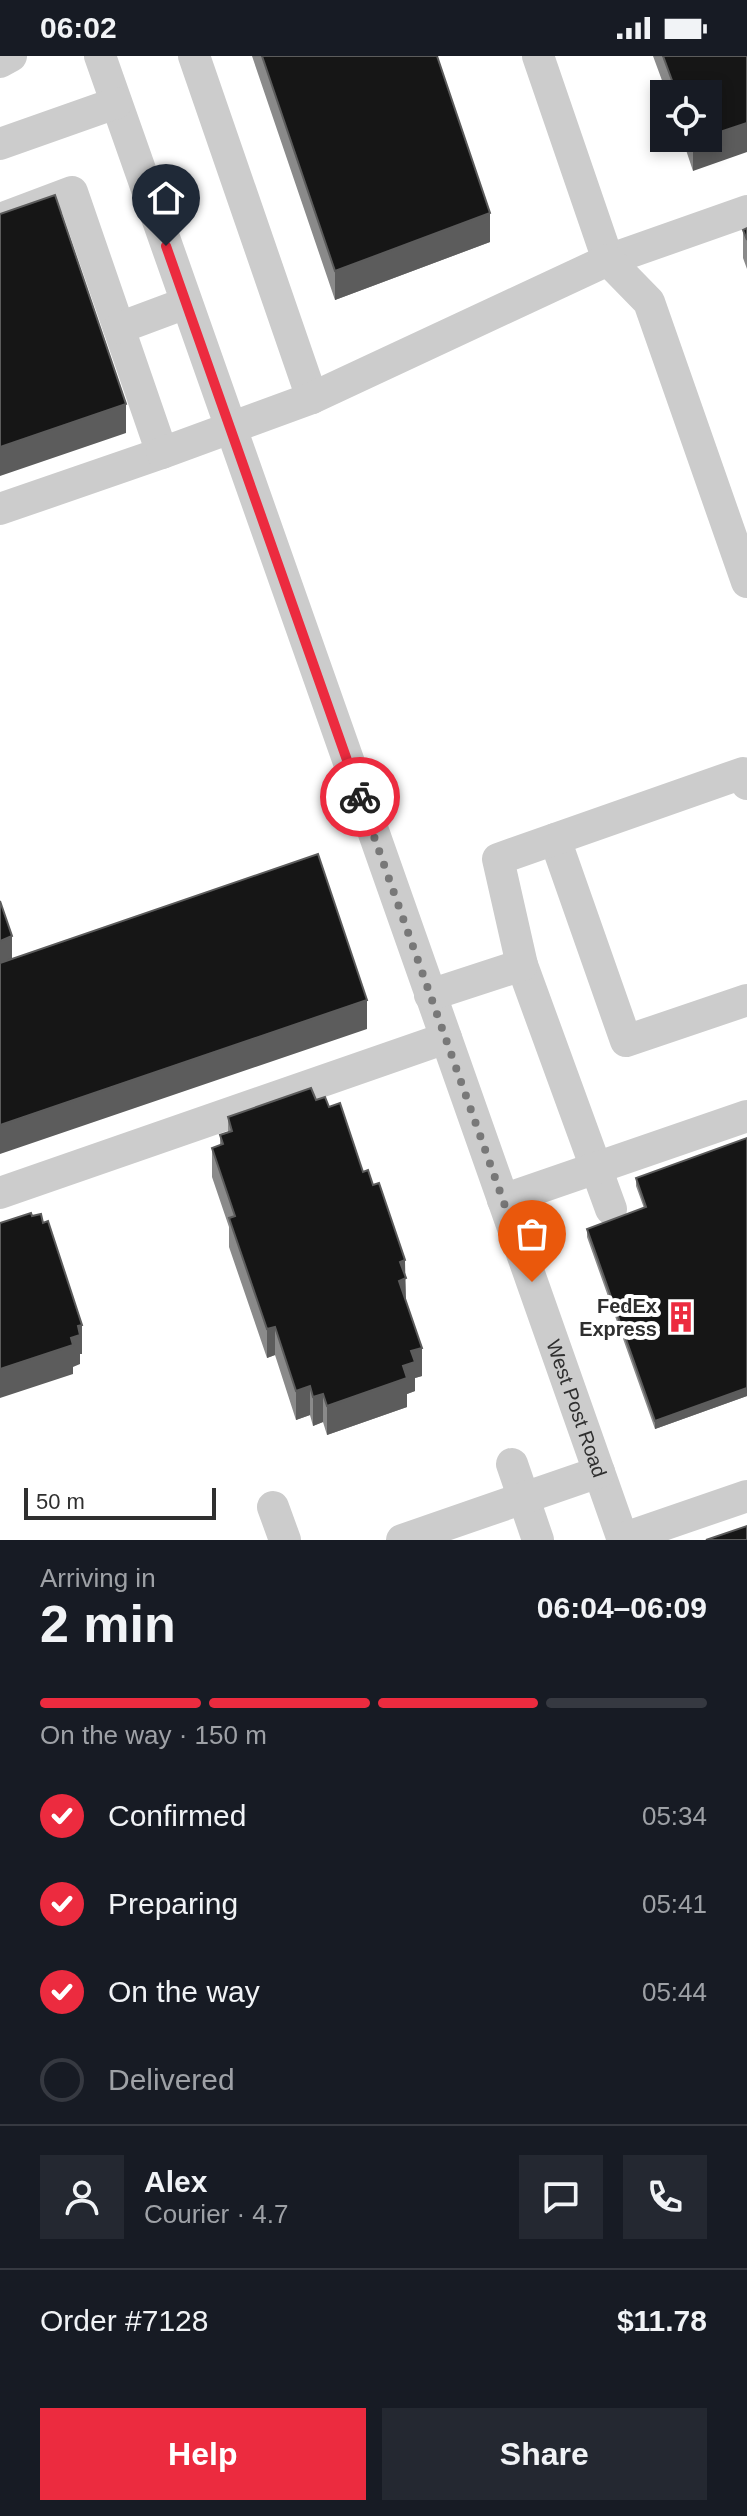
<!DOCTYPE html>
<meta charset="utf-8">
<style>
:root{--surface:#171b24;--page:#242831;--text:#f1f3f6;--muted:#9ea1a6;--line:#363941;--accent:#ec2b3f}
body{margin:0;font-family:Arial,sans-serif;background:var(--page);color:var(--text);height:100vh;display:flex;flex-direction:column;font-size:30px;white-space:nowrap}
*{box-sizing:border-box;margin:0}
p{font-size:26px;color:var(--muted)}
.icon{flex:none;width:44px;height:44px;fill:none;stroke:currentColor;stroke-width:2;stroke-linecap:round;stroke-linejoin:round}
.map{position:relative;height:1484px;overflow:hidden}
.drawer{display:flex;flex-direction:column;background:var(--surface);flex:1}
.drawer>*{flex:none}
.tools{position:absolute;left:650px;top:24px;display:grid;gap:16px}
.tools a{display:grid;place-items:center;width:72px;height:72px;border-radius:0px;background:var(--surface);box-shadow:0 4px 12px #0003;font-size:40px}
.scale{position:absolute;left:24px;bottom:20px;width:192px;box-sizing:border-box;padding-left:8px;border:4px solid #2f2f2f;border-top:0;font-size:22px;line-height:28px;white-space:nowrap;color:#2f2f2f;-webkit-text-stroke:6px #fff;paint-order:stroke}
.pin{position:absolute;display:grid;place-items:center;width:68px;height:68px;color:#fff;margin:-82px -34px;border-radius:50% 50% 50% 0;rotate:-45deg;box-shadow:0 0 8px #0007}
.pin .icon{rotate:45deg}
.courier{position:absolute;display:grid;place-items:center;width:80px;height:80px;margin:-40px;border:6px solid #ec2b3f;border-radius:50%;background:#fff;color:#222;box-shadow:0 2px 10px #0007}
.head em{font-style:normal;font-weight:700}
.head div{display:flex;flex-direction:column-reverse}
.head{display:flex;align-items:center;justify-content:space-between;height:136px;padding:0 40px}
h1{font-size:52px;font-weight:700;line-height:60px}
.bar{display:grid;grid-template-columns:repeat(4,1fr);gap:12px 8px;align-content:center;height:96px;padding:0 40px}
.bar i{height:10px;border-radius:6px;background:var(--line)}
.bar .active{background:var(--accent)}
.bar p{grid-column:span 4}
.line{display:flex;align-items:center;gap:20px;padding:0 40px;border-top:2px solid var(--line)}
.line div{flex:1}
.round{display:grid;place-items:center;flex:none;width:84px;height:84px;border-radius:0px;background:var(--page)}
ol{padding:0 40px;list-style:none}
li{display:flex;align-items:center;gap:24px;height:88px}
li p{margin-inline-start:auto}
li .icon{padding:8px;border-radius:50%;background:var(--accent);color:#fff;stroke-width:4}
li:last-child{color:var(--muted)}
li i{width:44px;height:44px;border:4px solid var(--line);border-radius:50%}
.button{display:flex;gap:16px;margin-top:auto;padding:16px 40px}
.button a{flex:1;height:92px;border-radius:0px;background:var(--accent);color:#fff;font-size:32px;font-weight:700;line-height:92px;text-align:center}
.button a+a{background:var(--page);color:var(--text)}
.status{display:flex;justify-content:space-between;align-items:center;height:56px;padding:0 40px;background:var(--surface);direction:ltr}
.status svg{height:22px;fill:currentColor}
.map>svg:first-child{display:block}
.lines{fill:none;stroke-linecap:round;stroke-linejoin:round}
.minor{stroke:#ccc;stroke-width:32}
.wall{fill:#8a8a8a}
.shaded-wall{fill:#5c5c5c}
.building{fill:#161616;stroke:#5c5c5c;stroke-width:2}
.done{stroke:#787878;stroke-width:8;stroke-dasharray:0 14.4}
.route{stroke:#ec2b3f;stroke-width:10}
.labels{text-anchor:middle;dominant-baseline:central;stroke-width:8;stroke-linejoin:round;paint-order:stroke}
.poi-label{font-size:20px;font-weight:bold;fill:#2f2f2f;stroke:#fff;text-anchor:end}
.street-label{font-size:20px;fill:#2f2f2f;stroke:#fff}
</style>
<div class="status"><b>06:02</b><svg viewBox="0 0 49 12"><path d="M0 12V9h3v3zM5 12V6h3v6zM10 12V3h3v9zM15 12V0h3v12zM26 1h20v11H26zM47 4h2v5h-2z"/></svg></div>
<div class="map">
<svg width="747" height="1484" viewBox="0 0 747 1484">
<rect width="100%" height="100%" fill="#fff"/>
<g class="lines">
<g class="minor">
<path id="s1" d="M100,0L623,1484"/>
<path d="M194,0L312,342"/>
<path d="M538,0L608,204L747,155"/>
<path d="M0,6L11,0"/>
<path d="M0,88L116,47"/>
<path d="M0,163L72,136L162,397L0,453"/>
<path d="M119,272L186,247"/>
<path d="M162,397L312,342L608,204L649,246L747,526"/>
<path d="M555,783L626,985L747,944"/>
<path d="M522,909L611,1153"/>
<path d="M430,939L522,909L498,803L743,717L747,728"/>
<path d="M0,1137L446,982"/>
<path d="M503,1144L747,1060"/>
<path d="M512,1408L538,1484"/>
<path d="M273,1451L285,1484"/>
<path d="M622,1483L747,1440"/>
<path d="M402,1484L599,1416"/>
</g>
</g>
<path class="wall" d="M252,0H437L490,186L335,244Z
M653,0H747L693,115L682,82H708V38H667Z
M747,172V213L743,202V174Z
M316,1044L329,1051L363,1116L405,1219L406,1245L422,1320L415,1322V1335L407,1338V1351L327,1379L323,1366L313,1370L310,1359L296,1364L275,1299L267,1302L229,1191V1171L212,1121V1092L220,1089V1079L228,1076V1061Z
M747,1082V1340L655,1373L587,1181V1173L644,1152L636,1130V1122Z"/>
<path class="shaded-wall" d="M747,67V96L693,115V86L704,82H708V80Z
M490,157V186L335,244V215Z
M126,348V377L0,420V391Z
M12,880V909L0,914V885Z
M367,944V973L0,1098V1069Z
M405,1204L406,1251L399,1253L400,1206Z
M82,1269V1298H80V1308L73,1311V1318L0,1342V1313L71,1282L78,1270Z
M275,1271V1299L267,1302V1273Z
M422,1292V1320L415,1322V1335L407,1338V1351L327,1379V1350L403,1310L411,1295Z
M310,1330V1359L296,1364V1335Z
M747,1332V1340L655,1373V1365Z
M323,1338V1366L313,1370V1341Z"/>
<path class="building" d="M262,0H437L490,157L335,215Z
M663,0H747V67L708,80V38H677Z
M692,82H704L693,86Z
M55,139L126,348L0,391V158Z
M747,172V184L743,174Z
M318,798L367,944L0,1069V907Z
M0,845L12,880L0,885Z
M311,1032L316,1044L325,1041L329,1051L340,1047L363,1116L368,1114L373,1129L379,1127L405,1204L400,1206L406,1222L399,1225L422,1292L411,1295L415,1306L403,1310L407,1322L327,1350L323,1338L313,1341L310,1330L296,1335L275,1271L267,1273L229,1162L235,1160L212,1092L223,1088L220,1079L232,1075L228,1061Z
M747,1082V1332L655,1365L587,1173L646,1151L636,1122Z
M31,1157L32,1160L41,1158L43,1167L48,1165L82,1269L78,1270L80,1279L71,1282L73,1289L0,1313V1167Z
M747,1470V1484H706Z"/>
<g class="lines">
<path class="done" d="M360,741L532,1226"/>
<path class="route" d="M166,190L360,741"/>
</g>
<defs>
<symbol id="building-bare" viewBox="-9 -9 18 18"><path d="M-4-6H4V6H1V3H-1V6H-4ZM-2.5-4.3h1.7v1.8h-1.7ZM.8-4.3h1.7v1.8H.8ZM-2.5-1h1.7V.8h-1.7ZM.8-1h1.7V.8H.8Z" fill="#ec2b3f" stroke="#fff" stroke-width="2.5" paint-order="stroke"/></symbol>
</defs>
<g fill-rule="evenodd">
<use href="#building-bare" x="659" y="1239" width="44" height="44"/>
</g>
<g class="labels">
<g class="poi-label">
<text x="657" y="1250">FedEx<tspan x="657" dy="23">Express</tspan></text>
</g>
<g class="street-label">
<text stroke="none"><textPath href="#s1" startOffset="1434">West Post Road</textPath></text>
</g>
</g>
</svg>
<div class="tools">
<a><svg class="icon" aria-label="locate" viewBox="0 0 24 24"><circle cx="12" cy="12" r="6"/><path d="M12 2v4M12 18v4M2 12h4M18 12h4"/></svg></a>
</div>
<div class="scale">50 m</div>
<div class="pin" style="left:532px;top:1226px;background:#ea580c"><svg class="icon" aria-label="bag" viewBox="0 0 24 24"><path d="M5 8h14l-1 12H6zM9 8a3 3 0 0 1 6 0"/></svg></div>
<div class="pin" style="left:166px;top:190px;background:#1f2937"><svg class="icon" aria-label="home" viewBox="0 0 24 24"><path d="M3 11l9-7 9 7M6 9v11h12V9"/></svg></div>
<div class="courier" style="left:360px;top:741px"><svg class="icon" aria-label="bike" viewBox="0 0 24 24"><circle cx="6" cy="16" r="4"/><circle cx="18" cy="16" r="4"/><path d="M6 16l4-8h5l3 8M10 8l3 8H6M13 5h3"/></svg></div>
</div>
<section class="drawer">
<div class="head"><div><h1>2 min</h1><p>Arriving in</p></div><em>06:04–06:09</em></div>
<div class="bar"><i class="active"></i><i class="active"></i><i class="active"></i><i></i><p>On the way · 150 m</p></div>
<ol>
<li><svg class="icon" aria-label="check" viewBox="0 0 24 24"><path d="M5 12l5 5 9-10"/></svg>Confirmed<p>05:34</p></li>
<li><svg class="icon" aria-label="check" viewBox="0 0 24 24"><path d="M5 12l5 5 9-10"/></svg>Preparing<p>05:41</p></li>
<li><svg class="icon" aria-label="check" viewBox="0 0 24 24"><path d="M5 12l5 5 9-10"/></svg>On the way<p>05:44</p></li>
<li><i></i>Delivered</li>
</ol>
<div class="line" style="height:144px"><a class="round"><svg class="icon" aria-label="person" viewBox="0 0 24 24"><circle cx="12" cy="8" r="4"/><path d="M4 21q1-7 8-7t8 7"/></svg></a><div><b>Alex</b><p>Courier · 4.7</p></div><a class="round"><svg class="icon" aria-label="chat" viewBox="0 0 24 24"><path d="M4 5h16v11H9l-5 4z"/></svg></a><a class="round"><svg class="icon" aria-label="phone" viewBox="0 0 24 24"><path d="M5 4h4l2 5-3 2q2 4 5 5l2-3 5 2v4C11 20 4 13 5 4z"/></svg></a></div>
<div class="line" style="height:104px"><div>Order #7128</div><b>$11.78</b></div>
<div class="button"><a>Help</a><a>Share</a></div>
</section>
